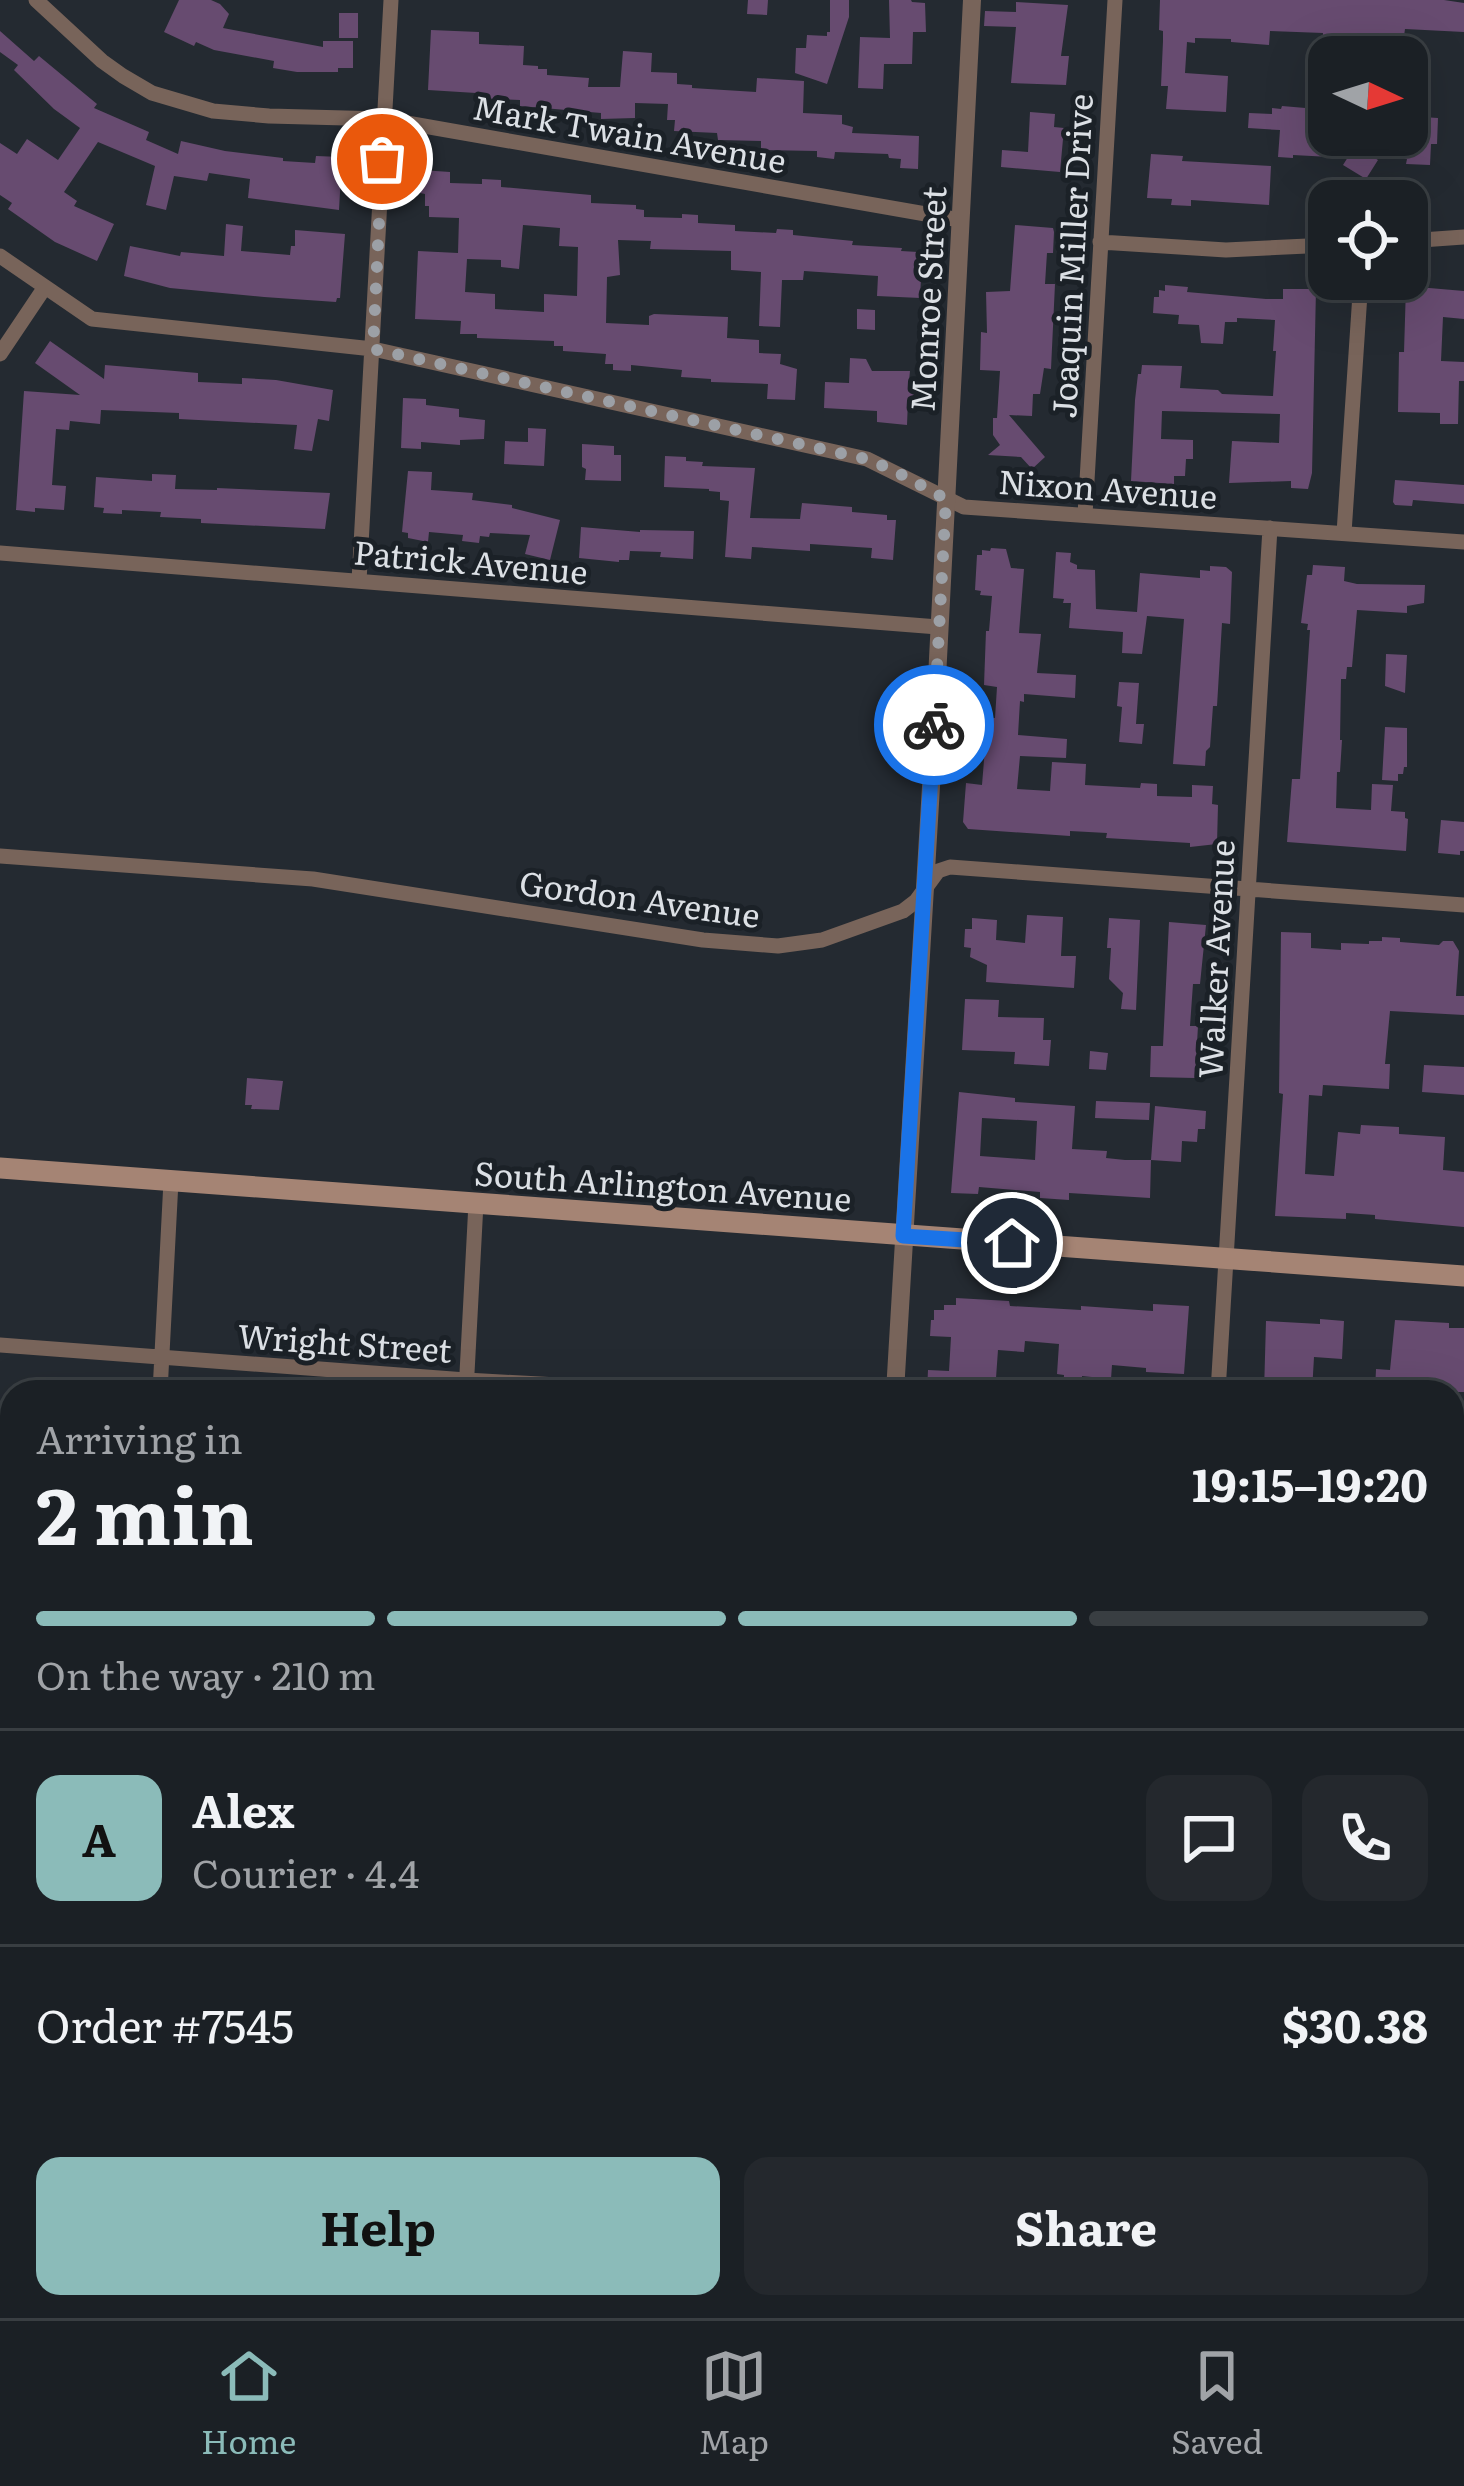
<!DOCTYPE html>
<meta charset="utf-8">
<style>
:root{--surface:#1b2025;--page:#24282d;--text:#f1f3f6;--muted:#a0a3a7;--line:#393e42;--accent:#8bbbb9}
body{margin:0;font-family:Literata,serif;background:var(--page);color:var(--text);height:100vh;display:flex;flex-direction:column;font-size:45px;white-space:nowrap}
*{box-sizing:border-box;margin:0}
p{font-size:39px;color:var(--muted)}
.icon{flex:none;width:66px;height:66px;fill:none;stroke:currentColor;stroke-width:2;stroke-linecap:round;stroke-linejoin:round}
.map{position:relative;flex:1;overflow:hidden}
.details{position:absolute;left:0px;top:1380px;width:1464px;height:939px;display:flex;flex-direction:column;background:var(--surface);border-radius:36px 36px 0 0;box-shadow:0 12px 48px #0002,0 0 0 3px var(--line)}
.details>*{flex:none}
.needle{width:78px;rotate:94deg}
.fabs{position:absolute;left:1308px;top:36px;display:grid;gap:24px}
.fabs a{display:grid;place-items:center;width:120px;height:120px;border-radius:24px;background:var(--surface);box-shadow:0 12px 48px #0002,0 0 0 3px var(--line);font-size:60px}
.pin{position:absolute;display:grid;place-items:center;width:102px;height:102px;color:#fff;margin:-51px;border:6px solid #fff;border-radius:50%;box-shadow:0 3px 12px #0007}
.courier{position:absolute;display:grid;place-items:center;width:120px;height:120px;margin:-60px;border:9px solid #1a73e8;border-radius:50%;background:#fff;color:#222;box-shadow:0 3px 15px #0007}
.overview em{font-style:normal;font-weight:700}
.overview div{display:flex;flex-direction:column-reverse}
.overview{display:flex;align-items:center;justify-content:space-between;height:204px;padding:0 36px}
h1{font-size:78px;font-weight:700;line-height:90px}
.bar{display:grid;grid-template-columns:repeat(4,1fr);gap:18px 12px;align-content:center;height:144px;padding:0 36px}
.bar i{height:15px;border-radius:9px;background:var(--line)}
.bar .selected{background:var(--accent)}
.bar p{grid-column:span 4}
.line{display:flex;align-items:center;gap:30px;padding:0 36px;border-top:3px solid var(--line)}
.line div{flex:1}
.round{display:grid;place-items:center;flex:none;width:126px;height:126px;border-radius:24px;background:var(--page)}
.cta{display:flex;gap:24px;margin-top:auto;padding:24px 36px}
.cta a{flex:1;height:138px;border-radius:24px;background:var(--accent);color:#111;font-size:48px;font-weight:700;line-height:138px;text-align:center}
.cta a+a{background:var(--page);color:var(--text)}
.dock{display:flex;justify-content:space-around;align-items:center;height:168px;border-top:3px solid var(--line);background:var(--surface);font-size:33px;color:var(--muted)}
.dock a{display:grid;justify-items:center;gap:6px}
.dock .selected{color:var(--accent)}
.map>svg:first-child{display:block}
.green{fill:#464718}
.building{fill:#674b70;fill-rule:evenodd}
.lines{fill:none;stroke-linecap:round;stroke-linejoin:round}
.minor{stroke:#78645a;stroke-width:15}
.tertiary{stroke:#78645a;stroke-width:18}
.secondary{stroke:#a58474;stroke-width:21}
.done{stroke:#9ca0a6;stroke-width:12;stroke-dasharray:0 21.6}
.route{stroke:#1a73e8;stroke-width:15}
.labels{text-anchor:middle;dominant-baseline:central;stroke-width:10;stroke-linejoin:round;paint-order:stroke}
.street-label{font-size:33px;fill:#dce0e5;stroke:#1b2127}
</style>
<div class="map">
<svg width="1464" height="2318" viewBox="0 0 1464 2318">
<rect width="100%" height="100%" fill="#242a31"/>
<path class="green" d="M860,2307H1139L1138,2318H859Z"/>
<path class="building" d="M179,0H211L220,4L229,14L223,28L323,47V41H353V68H338V72H297L273,68L274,61L214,50L196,42L194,46L164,32Z
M748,0H768L767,15L747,14Z
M830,0H849V17L827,84L795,73L796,48H806L807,35L827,36V32H830Z
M889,0H911L912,2L925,3L926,32H913L912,64H884L883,89L858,88L860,37L890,38Z
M1160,0H1444L1464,3V32L1405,29L1404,36L1392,35V43L1359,42V51H1342L1322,50L1323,33L1270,31L1269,45L1231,42V39L1195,38V43L1187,42L1185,73L1228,76L1226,112L1166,109L1168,86H1161L1163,41V31L1159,30Z
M1016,2L1068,5L1061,56H1069L1066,85L1011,83L1016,27L984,26L985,11L1016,12Z
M339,13H358V38H339Z
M431,30L479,32V44L524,46L523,65L538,66V69H547V75L589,78L588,87H620L623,51L652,53L651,72L677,73V84L692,85V88L756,92L757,78L804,81L803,113L842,115V124L853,127L852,133L919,136L918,169L900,168L901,159L889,158L888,154L835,152L834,159L817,157V151L761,150V141L718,140L717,133L674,131L675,120H667L668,104L635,103V118L601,119V113L520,106V100L476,98V93L428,90Z
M0,31L34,61L39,56L97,104L94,108L149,132L146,140L178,154L181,141L225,151L283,158V161L315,163L316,156L342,157L339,210L248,198L250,179L209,173L207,181L174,176L166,210L146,205L155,166L98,142L64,192L77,201L74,206L114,224L97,261L55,242L8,209L12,203L0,195V143L17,154L27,139L58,160L80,128L54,109L14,70L18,65L0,52Z
M1282,106L1329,110L1330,157L1293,155V158L1278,157L1280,130L1248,128L1249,113L1272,114V108L1281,109Z
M1030,112L1055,114L1054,127L1064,128L1060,172L1001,167L1002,150L1028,152Z
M1407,116L1438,118L1437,144H1431L1430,165L1406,164L1407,159H1397L1399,135H1407Z
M1355,146L1378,160L1366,179L1343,165Z
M1151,154L1183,156L1182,161L1271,166L1269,205L1191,200V206L1171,205L1172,199L1147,198Z
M421,170L450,172V183L482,184V179L501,180V187L591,195V203L636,205V209L644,210V217L682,218V214L698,215V223L735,225V231L776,233L777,229L793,230V235L853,241L852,245L902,248L901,251L918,252L917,278H921L920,298L877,296L878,276L804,271L803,280H782L780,327L759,326L761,272L731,270V251L650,249L651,241L618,240L620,275L607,277L606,323L649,325V316L654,314L728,317L727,338L759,340V353L781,354L780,364L797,369L795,400L767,399L768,384L711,382V379L681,377L682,370L631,365V371L613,370V364H605L606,354L563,351V346H554V341L477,338V334H460L461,321L415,319L418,251L458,253L459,218L429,217V206H425V194L420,193ZM523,225L560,228L559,246L578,247L577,296L544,294V312L495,309V294L465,292L467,259L501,260V267L519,269Z
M226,224L243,226L241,251L290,255L291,246H295V230L345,234L340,298H337L336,302L264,297L170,288L124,276L130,246L180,256L181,252L224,256Z
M1015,225L1053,228L1054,232L1053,253H1047L1045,284H1055L1051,369L1044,368L1040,394H1033L1032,416L1009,415L1045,457L1032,469L1021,457L988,455L1000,445L993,435V418H997L1000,371L980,370L981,332L987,333L986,292L1010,291Z
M1165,285L1188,287L1187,292L1266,299H1283V289H1316L1312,473L1308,489L1291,488V481L1229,483L1232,441L1279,443L1280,414L1162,411L1161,439L1193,440V459H1186L1185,476H1174V484L1131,481L1135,400L1138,374H1141L1142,365L1182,366L1180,388L1218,390L1222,394L1273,396L1276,351H1273L1275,320L1237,318V322H1225L1223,344L1201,343L1199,325L1178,324L1179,315L1153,313L1154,297H1159V290L1165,291Z
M1406,286L1464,291V319L1443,317L1441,361L1464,362V381H1459L1458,424H1440V413L1398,412L1399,352H1404Z
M857,309L875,310V330L857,329Z
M50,341L104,379L105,365L198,373V382L242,384V378L276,380L333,390L329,421L318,419L312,451L294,449L297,425L179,419V413L101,410L100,424L70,421L69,430L56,429L52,485L66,486L64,510L35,508V512L16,510L24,391L80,395L35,363Z
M850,358L866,359L872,371H910L909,381H919L918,400H908L907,425L877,422V411L824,408L825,382L849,383Z
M403,398L426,399V405L459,409V417L485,420L484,439L460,440V445L421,442V449L401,448Z
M528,428L546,429L544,466L504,464L505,441L528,442Z
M582,444L614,446V455H621V481L585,480L586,469L582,467Z
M665,456L686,457V461L703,462L702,466L755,468L750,518L800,519L802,503L852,507V512L887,515V520H896L893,560L871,558L872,548L810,544V551L752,547L751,559L725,557L729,501L720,500V492L709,491V489L664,487Z
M408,471L432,472L431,490L473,493L472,500L512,505V508L560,520L550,560L525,554L530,535L490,533L489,537L480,536L479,543L462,541L463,535L429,532L428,542L408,538V533L402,532Z
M152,474L176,475L175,489L217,490V488L330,493L325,529L201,523V519L160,517L161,512L122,510V514L103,513L104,508L94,507L96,477L152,481Z
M1395,480L1464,485V504L1413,500L1412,506L1395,505L1393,502Z
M581,527L640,532V530L694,531L693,559L660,557L661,552L630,551L629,560H619V562L579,558Z
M991,548L1006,549L1011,568L1024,569L1019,633L1041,634L1037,673L1076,675L1075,698L1024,694V702L1020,701L1018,735L1067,739L1066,758L1020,756L1017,789L1050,791L1052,762L1086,764L1085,785L1140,788L1141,783L1157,784V796L1192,797V785L1213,786L1212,804L1218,805L1217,844L1190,847V843L1106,838L1107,833L1070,831V836L968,829L963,822L966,783L982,785L985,748L971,747L973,725H978L979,717L995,718L997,687L984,685L986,631H989L992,596L980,595L981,591L975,590L977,555H982V550L990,551Z
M1056,552L1071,553L1070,562L1077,565V569L1095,570L1096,609L1137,612L1140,573L1200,578V570L1210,571V566L1226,567L1232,572L1230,624L1222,623L1217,706H1213L1210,747L1206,751L1205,766L1173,764L1184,619L1147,616L1142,654L1122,653L1123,632L1069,628L1071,603H1063L1064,599L1053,598Z
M1313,565L1345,567L1344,581L1357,584L1425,585L1424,603L1407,606V613L1357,610L1352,667H1347L1346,679H1341L1340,740H1342L1340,772H1337L1336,808L1371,810L1372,784L1393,785L1391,811L1405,812V818L1408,819L1406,851L1287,842L1292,779H1300L1310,630H1307L1308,624L1301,623L1307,575H1312Z
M1386,654L1407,655L1405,693L1385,686Z
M1119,682L1139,683L1136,724H1144L1142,744L1119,742L1122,707L1117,706Z
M1385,727L1407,728V767H1404L1403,774H1398V781L1382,780Z
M1441,820L1464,822V851H1460V855L1438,853Z
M1027,915L1063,917L1061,956H1076L1074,988L986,982L987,965L970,957L971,948L964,947L965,929H972V918L997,920L996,940L1025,943Z
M1109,918L1140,920L1136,1010L1121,1009L1123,993L1109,979L1111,948H1107Z
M1169,922L1206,925L1200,984H1193L1190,1026H1198L1195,1078L1150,1077L1151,1046H1163Z
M1281,932L1311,933V948L1341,950V943L1369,944V941H1382V937L1400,938V942L1439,945L1443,941H1453L1459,951L1456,996H1464V1015L1390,1011L1385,1064H1390L1389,1089L1323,1085L1322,1096L1309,1095L1305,1174L1334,1176L1338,1132L1360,1134L1361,1125L1399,1127V1134L1445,1137L1443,1170L1464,1172V1227L1375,1219V1215L1346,1213V1219L1275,1216L1283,1094L1279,1093Z
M965,999L999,1000L998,1017L1044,1018L1043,1040H1051L1049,1066L1014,1064L1015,1052L962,1050Z
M1090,1051L1108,1053L1106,1070L1089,1069Z
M1424,1065L1464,1067V1095L1422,1092Z
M247,1078L283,1081L279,1110L251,1109L252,1105H245Z
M959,1092L1015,1098V1102L1075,1106L1072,1149L1107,1151L1106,1158L1125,1160H1151L1155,1106L1206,1111L1205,1129H1198L1197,1142L1182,1141L1181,1162L1151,1160L1150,1198L1069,1193V1200L1040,1198V1192L979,1187L978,1194L951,1193ZM982,1118L1037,1121L1035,1160L980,1156Z
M1096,1101L1150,1103L1149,1120L1095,1118Z
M956,1298L1009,1301L1010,1306L1081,1310V1306L1153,1311V1304L1189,1306L1184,1374L1146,1372V1368L1112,1365L1111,1379L1082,1376V1392H1063L1064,1375L1057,1374L1059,1344L1025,1341L1024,1352L998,1350L995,1392H927L928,1370L949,1371L951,1337L930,1336L931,1320H934V1310H944V1305H956Z
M1320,1319L1344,1321L1342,1359L1314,1357L1312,1392H1264L1266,1321L1320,1324Z
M1395,1320L1449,1323V1328H1464V1392H1375L1376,1369L1390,1370Z"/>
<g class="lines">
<path class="minor" d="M36,0L102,61L123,76L152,93L213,111L269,116L384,119L960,220
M1407,241L1464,237
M1100,242L1226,250L1329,245
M0,256L92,319L373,349L867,459L964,507L1464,542
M0,354L45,287
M1085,515L1115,0
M1344,533L1361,279
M0,553L938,627
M359,581L391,0
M0,856L313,879L703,940L778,946L822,940L903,911L916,901L938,871L950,867L1464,905
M0,1345L466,1380L686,1392
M160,1392L171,1181
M466,1392L476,1203
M1218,1392L1270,528
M1452,1514L1464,1515
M0,1665L12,1666
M1452,1746L1464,1747
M0,1993L12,1994
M1452,2079H1464
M110,2318V2307
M415,2318L416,2307
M1167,2318L1168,2307"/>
<path class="tertiary" d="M895,1392L934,736L972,0
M0,2315L41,2318
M841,2318L842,2307"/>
<path class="secondary" d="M0,1168L1464,1276"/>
</g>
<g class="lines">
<path class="done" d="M382,159L373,349L867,459L893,470L946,499L934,725"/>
<path class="route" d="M934,725L903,1236L1012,1243"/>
</g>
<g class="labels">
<g class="street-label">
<text transform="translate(630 132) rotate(10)">Mark Twain Avenue</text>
<text transform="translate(1070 256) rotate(-87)">Joaquin Miller Drive</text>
<text transform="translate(926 299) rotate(-87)">Monroe Street</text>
<text transform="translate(1108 487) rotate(4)">Nixon Avenue</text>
<text transform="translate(471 560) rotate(5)">Patrick Avenue</text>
<text transform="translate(640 897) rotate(8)">Gordon Avenue</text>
<text transform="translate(1214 959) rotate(-87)">Walker Avenue</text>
<text transform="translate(663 1184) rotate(4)">South Arlington Avenue</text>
<text transform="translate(345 1341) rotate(4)">Wright Street</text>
</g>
</g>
</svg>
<div class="fabs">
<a><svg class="needle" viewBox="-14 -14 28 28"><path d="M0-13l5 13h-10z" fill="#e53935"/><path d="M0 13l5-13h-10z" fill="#a0a3a7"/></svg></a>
<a><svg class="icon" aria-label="locate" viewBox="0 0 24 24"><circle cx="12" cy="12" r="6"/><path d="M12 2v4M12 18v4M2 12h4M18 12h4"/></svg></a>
</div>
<div class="pin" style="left:382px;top:159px;background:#ea580c"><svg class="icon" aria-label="bag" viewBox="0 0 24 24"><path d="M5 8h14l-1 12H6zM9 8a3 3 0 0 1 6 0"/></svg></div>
<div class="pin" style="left:1012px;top:1243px;background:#1f2937"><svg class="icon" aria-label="home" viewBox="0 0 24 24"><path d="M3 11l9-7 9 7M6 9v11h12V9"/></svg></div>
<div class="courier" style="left:934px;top:725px"><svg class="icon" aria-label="bike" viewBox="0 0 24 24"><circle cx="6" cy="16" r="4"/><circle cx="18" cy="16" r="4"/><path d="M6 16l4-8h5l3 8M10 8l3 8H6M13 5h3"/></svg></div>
<section class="details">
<div class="overview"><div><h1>2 min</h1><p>Arriving in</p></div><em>19:15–19:20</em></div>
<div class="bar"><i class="selected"></i><i class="selected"></i><i class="selected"></i><i></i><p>On the way · 210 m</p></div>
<div class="line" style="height:216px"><b class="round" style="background:var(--accent);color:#111">A</b><div><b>Alex</b><p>Courier · 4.4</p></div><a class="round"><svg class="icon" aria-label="chat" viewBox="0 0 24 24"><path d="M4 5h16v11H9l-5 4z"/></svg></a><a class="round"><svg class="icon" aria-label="phone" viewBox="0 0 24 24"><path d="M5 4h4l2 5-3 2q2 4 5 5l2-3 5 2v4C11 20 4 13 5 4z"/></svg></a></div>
<div class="line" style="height:156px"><div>Order #7545</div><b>$30.38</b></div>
<div class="cta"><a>Help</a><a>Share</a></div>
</section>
</div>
<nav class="dock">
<a class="selected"><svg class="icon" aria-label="home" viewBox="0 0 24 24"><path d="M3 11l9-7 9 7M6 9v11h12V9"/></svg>Home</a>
<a><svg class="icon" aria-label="map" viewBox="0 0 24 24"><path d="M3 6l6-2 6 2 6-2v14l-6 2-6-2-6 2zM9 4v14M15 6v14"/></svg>Map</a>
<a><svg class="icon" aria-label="saved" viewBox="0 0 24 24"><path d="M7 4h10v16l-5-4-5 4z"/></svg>Saved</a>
</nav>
